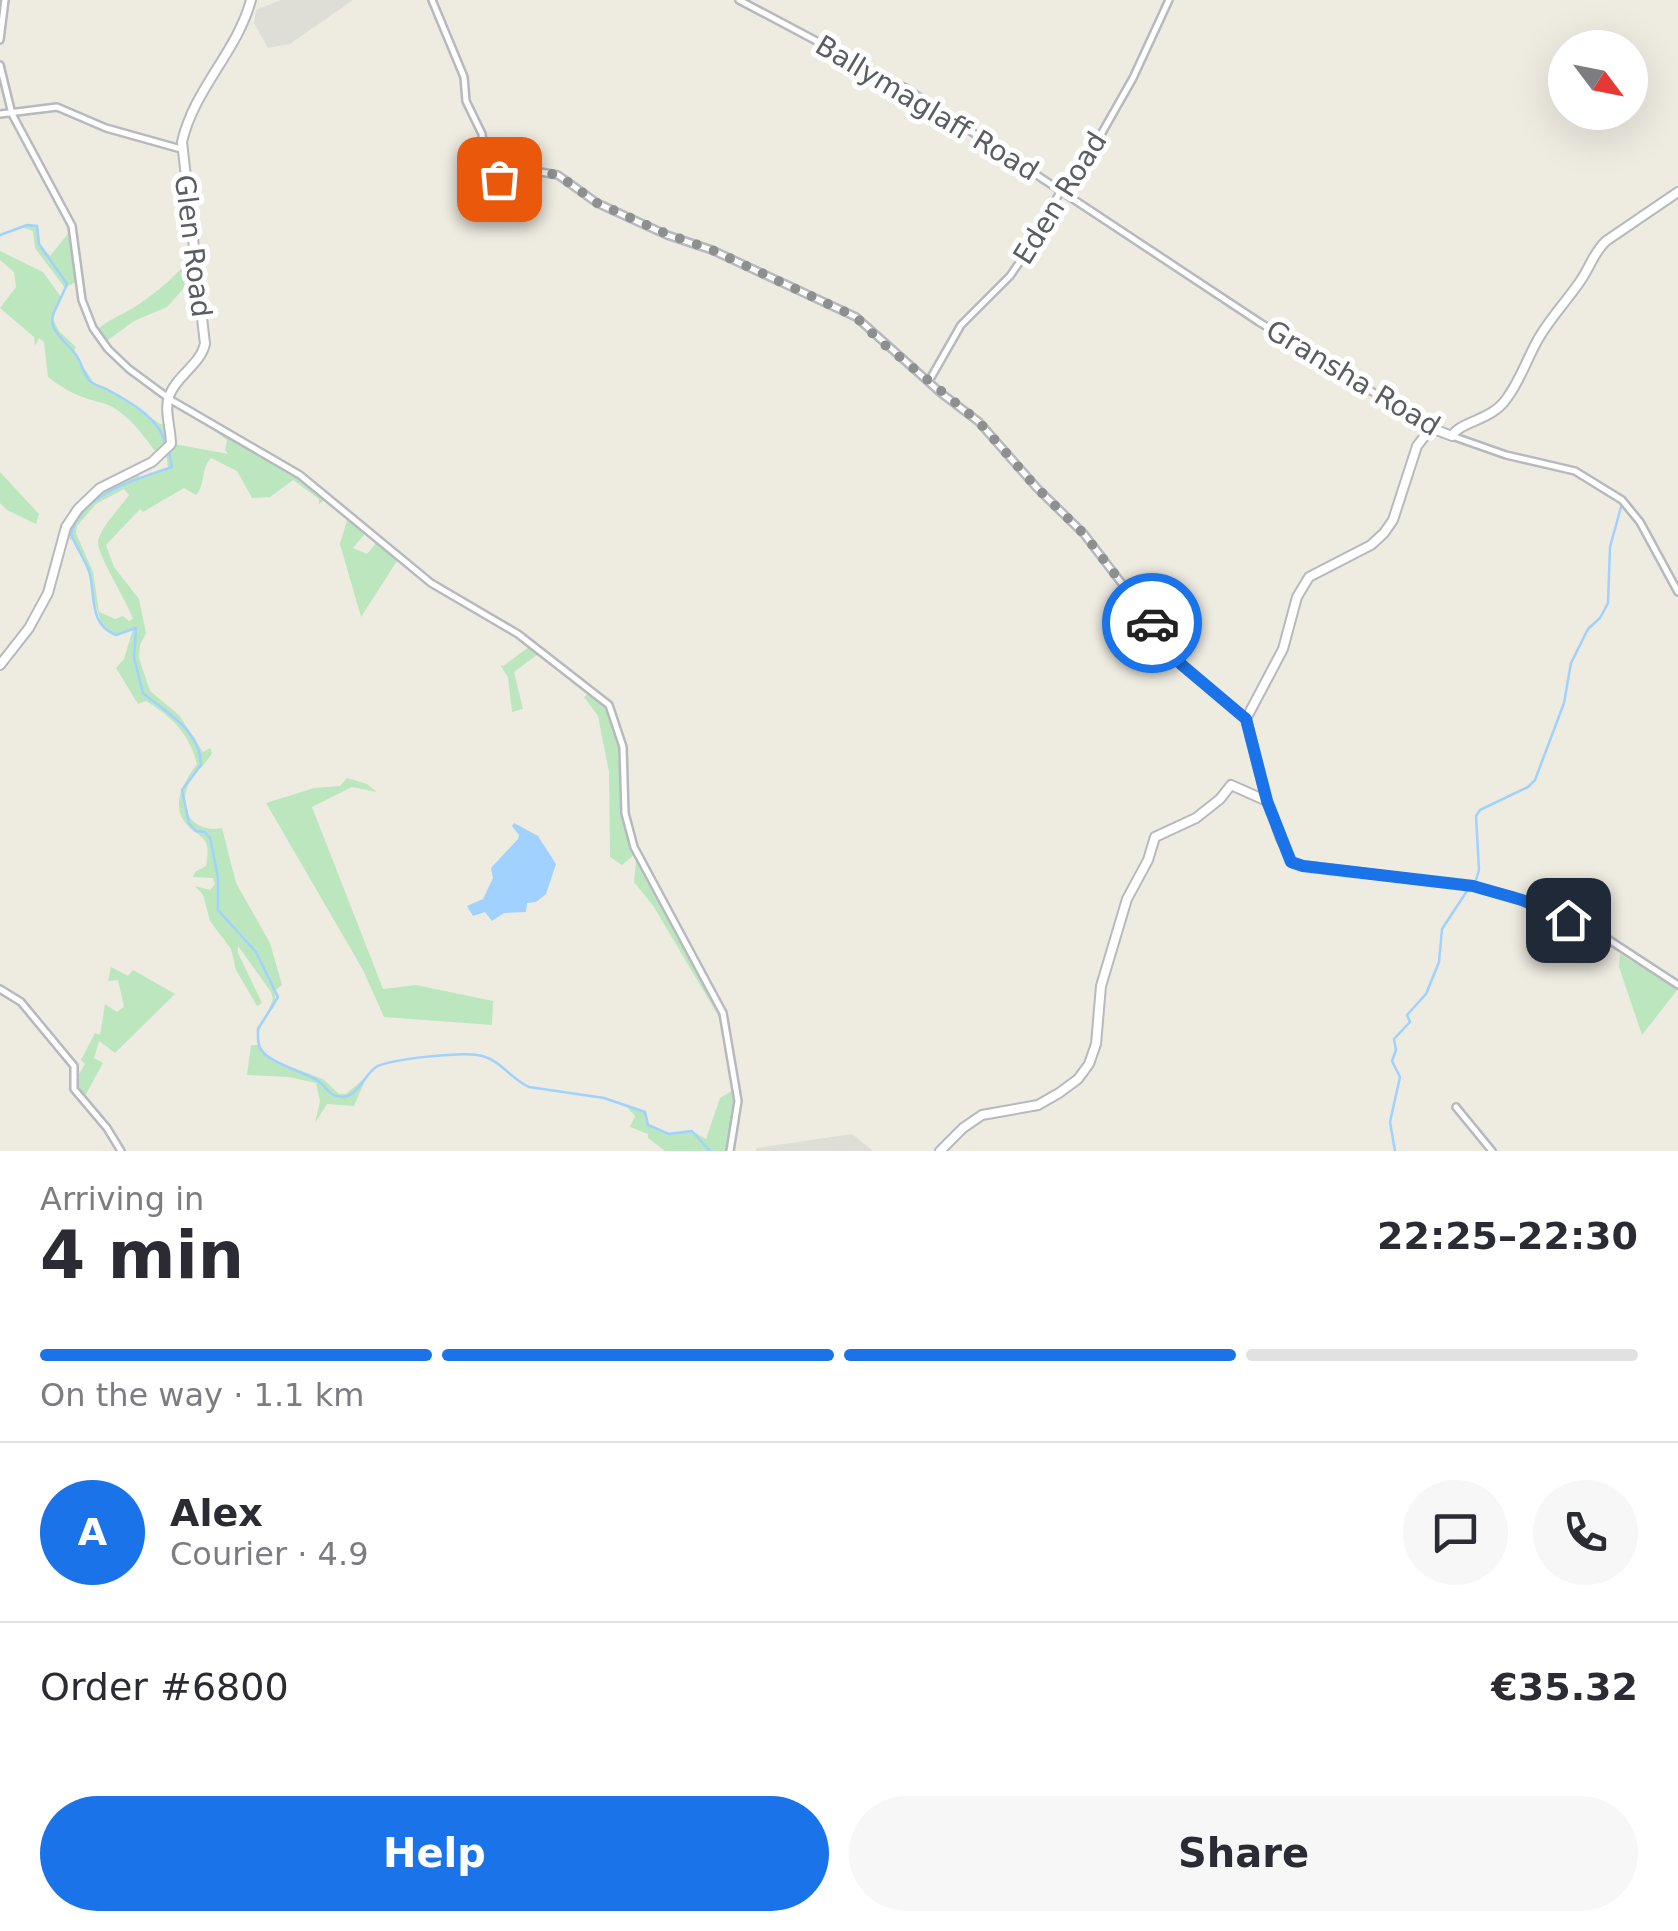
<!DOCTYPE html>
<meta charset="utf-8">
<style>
:root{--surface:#fff;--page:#f7f7f7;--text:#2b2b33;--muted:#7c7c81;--line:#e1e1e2;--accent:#1a73e8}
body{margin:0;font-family:"DejaVu Sans",sans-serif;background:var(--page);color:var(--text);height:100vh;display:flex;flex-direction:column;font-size:38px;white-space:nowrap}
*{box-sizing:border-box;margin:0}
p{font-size:32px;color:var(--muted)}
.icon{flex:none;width:55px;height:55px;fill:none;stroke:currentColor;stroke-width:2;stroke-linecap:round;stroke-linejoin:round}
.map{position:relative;height:1151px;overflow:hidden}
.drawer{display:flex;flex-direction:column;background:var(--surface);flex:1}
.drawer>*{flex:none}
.needle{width:65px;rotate:122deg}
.fabs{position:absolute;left:1548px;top:30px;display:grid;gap:20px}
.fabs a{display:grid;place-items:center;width:100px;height:100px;border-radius:50%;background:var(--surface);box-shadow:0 10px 40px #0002;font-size:50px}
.pin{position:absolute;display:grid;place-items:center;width:85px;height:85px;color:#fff;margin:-42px;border-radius:20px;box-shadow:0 5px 15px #0006}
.courier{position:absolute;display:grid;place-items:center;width:100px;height:100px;margin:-50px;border:8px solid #1a73e8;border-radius:50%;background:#fff;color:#222;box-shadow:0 2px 12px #0007}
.headline em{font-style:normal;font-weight:700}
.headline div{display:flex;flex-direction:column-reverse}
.headline{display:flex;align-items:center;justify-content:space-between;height:170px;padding:0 40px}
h1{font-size:65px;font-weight:700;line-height:75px}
.bar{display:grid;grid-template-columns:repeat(4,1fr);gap:15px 10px;align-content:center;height:120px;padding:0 40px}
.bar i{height:12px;border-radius:8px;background:var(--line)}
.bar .current{background:var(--accent)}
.bar p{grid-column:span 4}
.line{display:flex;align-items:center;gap:25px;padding:0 40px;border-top:2px solid var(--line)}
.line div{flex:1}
.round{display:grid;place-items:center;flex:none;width:105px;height:105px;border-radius:52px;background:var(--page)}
.primary-button{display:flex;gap:20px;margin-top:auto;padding:20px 40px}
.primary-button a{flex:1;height:115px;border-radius:60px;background:var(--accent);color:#fff;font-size:40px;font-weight:700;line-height:115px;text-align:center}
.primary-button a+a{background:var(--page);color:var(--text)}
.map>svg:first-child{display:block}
.industrial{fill:#deddd6}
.green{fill:#bce7be;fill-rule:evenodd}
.water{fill:#a0d1ff}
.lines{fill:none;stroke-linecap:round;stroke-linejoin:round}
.stream{stroke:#a0d1ff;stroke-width:2.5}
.minor-casing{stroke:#b7b9bf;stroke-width:10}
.tertiary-casing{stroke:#b7b9bf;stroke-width:12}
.minor{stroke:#fff;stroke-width:5}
.tertiary{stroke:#fff;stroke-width:8}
.done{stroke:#8e8f8f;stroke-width:10;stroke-dasharray:0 18}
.route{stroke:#1a73e8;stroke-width:12}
.labels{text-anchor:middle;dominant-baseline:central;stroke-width:10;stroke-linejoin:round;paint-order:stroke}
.street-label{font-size:28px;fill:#5a5d63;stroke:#fff}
</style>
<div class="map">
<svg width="1678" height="1151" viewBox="0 0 1678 1151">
<rect width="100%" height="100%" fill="#eeebe1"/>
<path class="industrial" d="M281,0H353L290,44L268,48L254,23L256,10Z
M852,1134L873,1151H756V1148Z"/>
<path class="green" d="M32,225L37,226L39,243L50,256L71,230L75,282L65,288L35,248L33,231L21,227Z
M0,251L43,272L61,297L52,317L59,331L76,347L73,352L96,386L108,389L160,424L167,425V443L154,459L155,451C141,432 124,408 99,402C79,397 66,391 48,377L44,342L39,338L35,346L34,337L0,308L16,287L14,272L0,260Z
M195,253L193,278L167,307L134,321L108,340L97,330C109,319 120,316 133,308C157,293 178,274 195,253Z
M203,422L299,477L324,500L319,504V499L293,480L270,497L252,498L237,471L211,458C200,470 206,484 196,495L184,488L143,512L140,509L106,545L114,567L139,599L146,633L140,645L139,658L150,691L179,715L203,752L210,748L212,753C206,765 191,775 187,788C178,815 198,833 222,828L236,883L270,943L282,985L276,990L274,1007L267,1015L273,999L271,992L238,946V953L262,1003L257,1006L236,970L231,949L210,921L203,895L195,886L210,890L215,884L213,878L193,877L195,872L206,866C207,859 209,850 206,843C203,835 194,833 189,827C168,806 184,782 197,764C189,733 172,717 146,701L138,704L116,668L124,659L133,629L116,635L103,628L91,591L90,575L73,540L67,538C76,503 106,488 135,472L141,478L168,468L166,451L174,444L228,454L225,450L227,440ZM124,489L129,495C120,508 102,525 98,541C96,553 127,601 133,619L129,621L123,616L115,619L99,612L93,572L76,533L77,526L96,504Z
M0,472L39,514L36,524L7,510L0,503Z
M347,520L365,534L353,548L367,554L376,543L397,561L361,617L340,544Z
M533,644L542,651L514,672L523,709L512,712L508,677L500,665L503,666Z
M592,690C641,741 611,794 635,854L622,865L610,857L609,772L598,716L584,697Z
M347,778L367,784L377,792L352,787L312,807L383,989L416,985L493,1001L492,1025L384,1017L363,970L266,803L314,788L340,786Z
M639,861L718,1004L723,1024L654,907L634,882L636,862Z
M1620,954L1678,989L1642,1035L1619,967Z
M111,967L128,976L133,970L175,994L115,1053L99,1041L94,1058L103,1063L84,1098C70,1085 76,1079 85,1064L81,1060L95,1033L100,1035L105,1004L117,1012L124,1007L118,980L108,981Z
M251,1045H259L272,1060L323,1079L339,1094H346L367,1076L354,1106L327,1104L315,1123L320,1101L316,1083L289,1077L247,1075Z
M735,1089V1118L727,1151H665L648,1138V1134L630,1127L635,1116L624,1104L645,1112L648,1125L669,1133L692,1131L706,1139L720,1098Z"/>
<path class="water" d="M514,823L538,836L556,864L546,894L536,902L527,903L526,912L504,913L492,921L485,912L473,916L467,906L483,899L493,878L491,868L518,839L519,835L512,826Z"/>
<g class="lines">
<path class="stream" d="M0,235L27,225L37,226L39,244L67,284C51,323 41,319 74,352C81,360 82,371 89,380C95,387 103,386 110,391C132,403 160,419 166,445
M169,452L172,467C138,479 82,493 71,534C76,547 84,558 89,571C96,594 88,625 116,635L136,628L134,658L143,693C166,713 200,729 201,765L182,790L189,823L196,831L205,832L210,838L218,877V910L256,952L278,997L258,1029C258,1037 257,1045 262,1051C271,1063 303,1072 317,1080C326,1086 330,1097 342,1097C358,1097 364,1075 376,1067C390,1059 460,1052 477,1055C500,1058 509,1078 529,1087L604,1098L645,1112L648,1125L669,1134L692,1131L710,1151
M1475,883L1479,870L1476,816L1480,810L1528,787L1535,780L1564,703L1571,663L1588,629L1600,618L1608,603L1610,547L1621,507
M1395,1151L1390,1122L1400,1077L1392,1061L1396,1050L1394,1039L1410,1022L1407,1015L1426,994L1439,962L1442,929L1469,888"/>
<defs>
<path id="minor" d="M432,0L464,77L466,101L482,134L484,155L491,175L502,180L540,172L558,175L597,203L667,235L712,250L856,317L941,393L979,422L1037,488L1084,534L1146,615L1172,656L1246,719
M739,0L907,89L1259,322L1431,428
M0,40L5,0
M0,65L12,114L72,226L82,300L93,328L108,349L129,369L171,400L300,475L431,583L518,634L609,705L623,747L625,813L634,847L723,1013L738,1101L730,1151
M0,114L57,107L106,128L181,149
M929,381L961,325L1010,276L1032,244L1061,190L1099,138L1133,78L1169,0
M1452,436L1506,455L1575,471L1622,500L1640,522L1678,592
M1267,801L1280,839L1294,864L1473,886L1513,896L1597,932L1678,985
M0,989L21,1002L74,1066V1089L107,1128L121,1151
M1456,1107L1492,1151"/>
<path id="tertiary" d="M0,665L29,628L48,593L66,527L78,509L100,488L152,462L171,444C171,429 164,410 169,396C177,375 200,365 205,344L182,142C194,89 237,52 251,0
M1267,801L1246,719L1283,649L1297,597L1309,577L1371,545L1384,533L1393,520L1417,446L1431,428L1452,436C1460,421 1492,421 1507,398C1520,380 1526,362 1536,343C1548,320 1567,301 1581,280C1590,267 1594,252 1606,241L1678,192
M940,1151L963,1128L982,1115L1038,1105L1059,1093L1078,1079L1089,1064L1096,1044L1101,986L1127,899L1148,860L1155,837L1196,818L1220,799L1231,785L1267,801"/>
</defs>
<use href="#minor" class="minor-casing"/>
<use href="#tertiary" class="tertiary-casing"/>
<use href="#minor" class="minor"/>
<use href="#tertiary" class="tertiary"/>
</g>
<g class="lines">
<path class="done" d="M499,179L540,172L558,175L597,203L667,234L712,250L856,317L879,340L979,422L1037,488L1084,534L1152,623"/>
<path class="route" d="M1152,623L1165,646L1182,665L1246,719L1267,801L1291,862L1303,866L1473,886L1522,900L1568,920"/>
</g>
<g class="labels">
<g class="street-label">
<text transform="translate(927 108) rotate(31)">Ballymaglaff Road</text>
<text transform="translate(1060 198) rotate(-58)">Eden Road</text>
<text transform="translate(193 246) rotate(83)">Glen Road</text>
<text transform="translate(1353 378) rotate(31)">Gransha Road</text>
</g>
</g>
</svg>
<div class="fabs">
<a><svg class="needle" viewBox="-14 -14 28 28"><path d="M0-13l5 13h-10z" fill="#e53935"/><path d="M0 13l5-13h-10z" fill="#7c7c81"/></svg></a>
</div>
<div class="pin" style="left:499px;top:179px;background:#ea580c"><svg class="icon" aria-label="bag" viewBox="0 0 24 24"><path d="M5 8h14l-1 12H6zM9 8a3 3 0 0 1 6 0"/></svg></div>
<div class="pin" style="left:1568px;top:920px;background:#1f2937"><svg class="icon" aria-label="home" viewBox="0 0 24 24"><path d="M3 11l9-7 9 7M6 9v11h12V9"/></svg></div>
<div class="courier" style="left:1152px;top:623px"><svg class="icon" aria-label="car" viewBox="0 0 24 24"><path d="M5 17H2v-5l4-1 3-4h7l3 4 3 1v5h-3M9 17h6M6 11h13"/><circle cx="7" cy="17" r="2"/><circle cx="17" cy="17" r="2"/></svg></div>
</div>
<section class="drawer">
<div class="headline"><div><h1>4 min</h1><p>Arriving in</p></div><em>22:25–22:30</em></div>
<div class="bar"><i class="current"></i><i class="current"></i><i class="current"></i><i></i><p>On the way · 1.1 km</p></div>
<div class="line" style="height:180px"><b class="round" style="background:var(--accent);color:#fff">A</b><div><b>Alex</b><p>Courier · 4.9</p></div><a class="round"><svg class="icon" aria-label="chat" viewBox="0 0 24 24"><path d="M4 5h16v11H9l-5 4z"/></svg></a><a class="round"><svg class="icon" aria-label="phone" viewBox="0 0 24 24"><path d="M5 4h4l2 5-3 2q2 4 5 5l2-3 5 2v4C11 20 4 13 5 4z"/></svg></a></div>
<div class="line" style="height:130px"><div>Order #6800</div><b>€35.32</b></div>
<div class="primary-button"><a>Help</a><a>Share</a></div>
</section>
